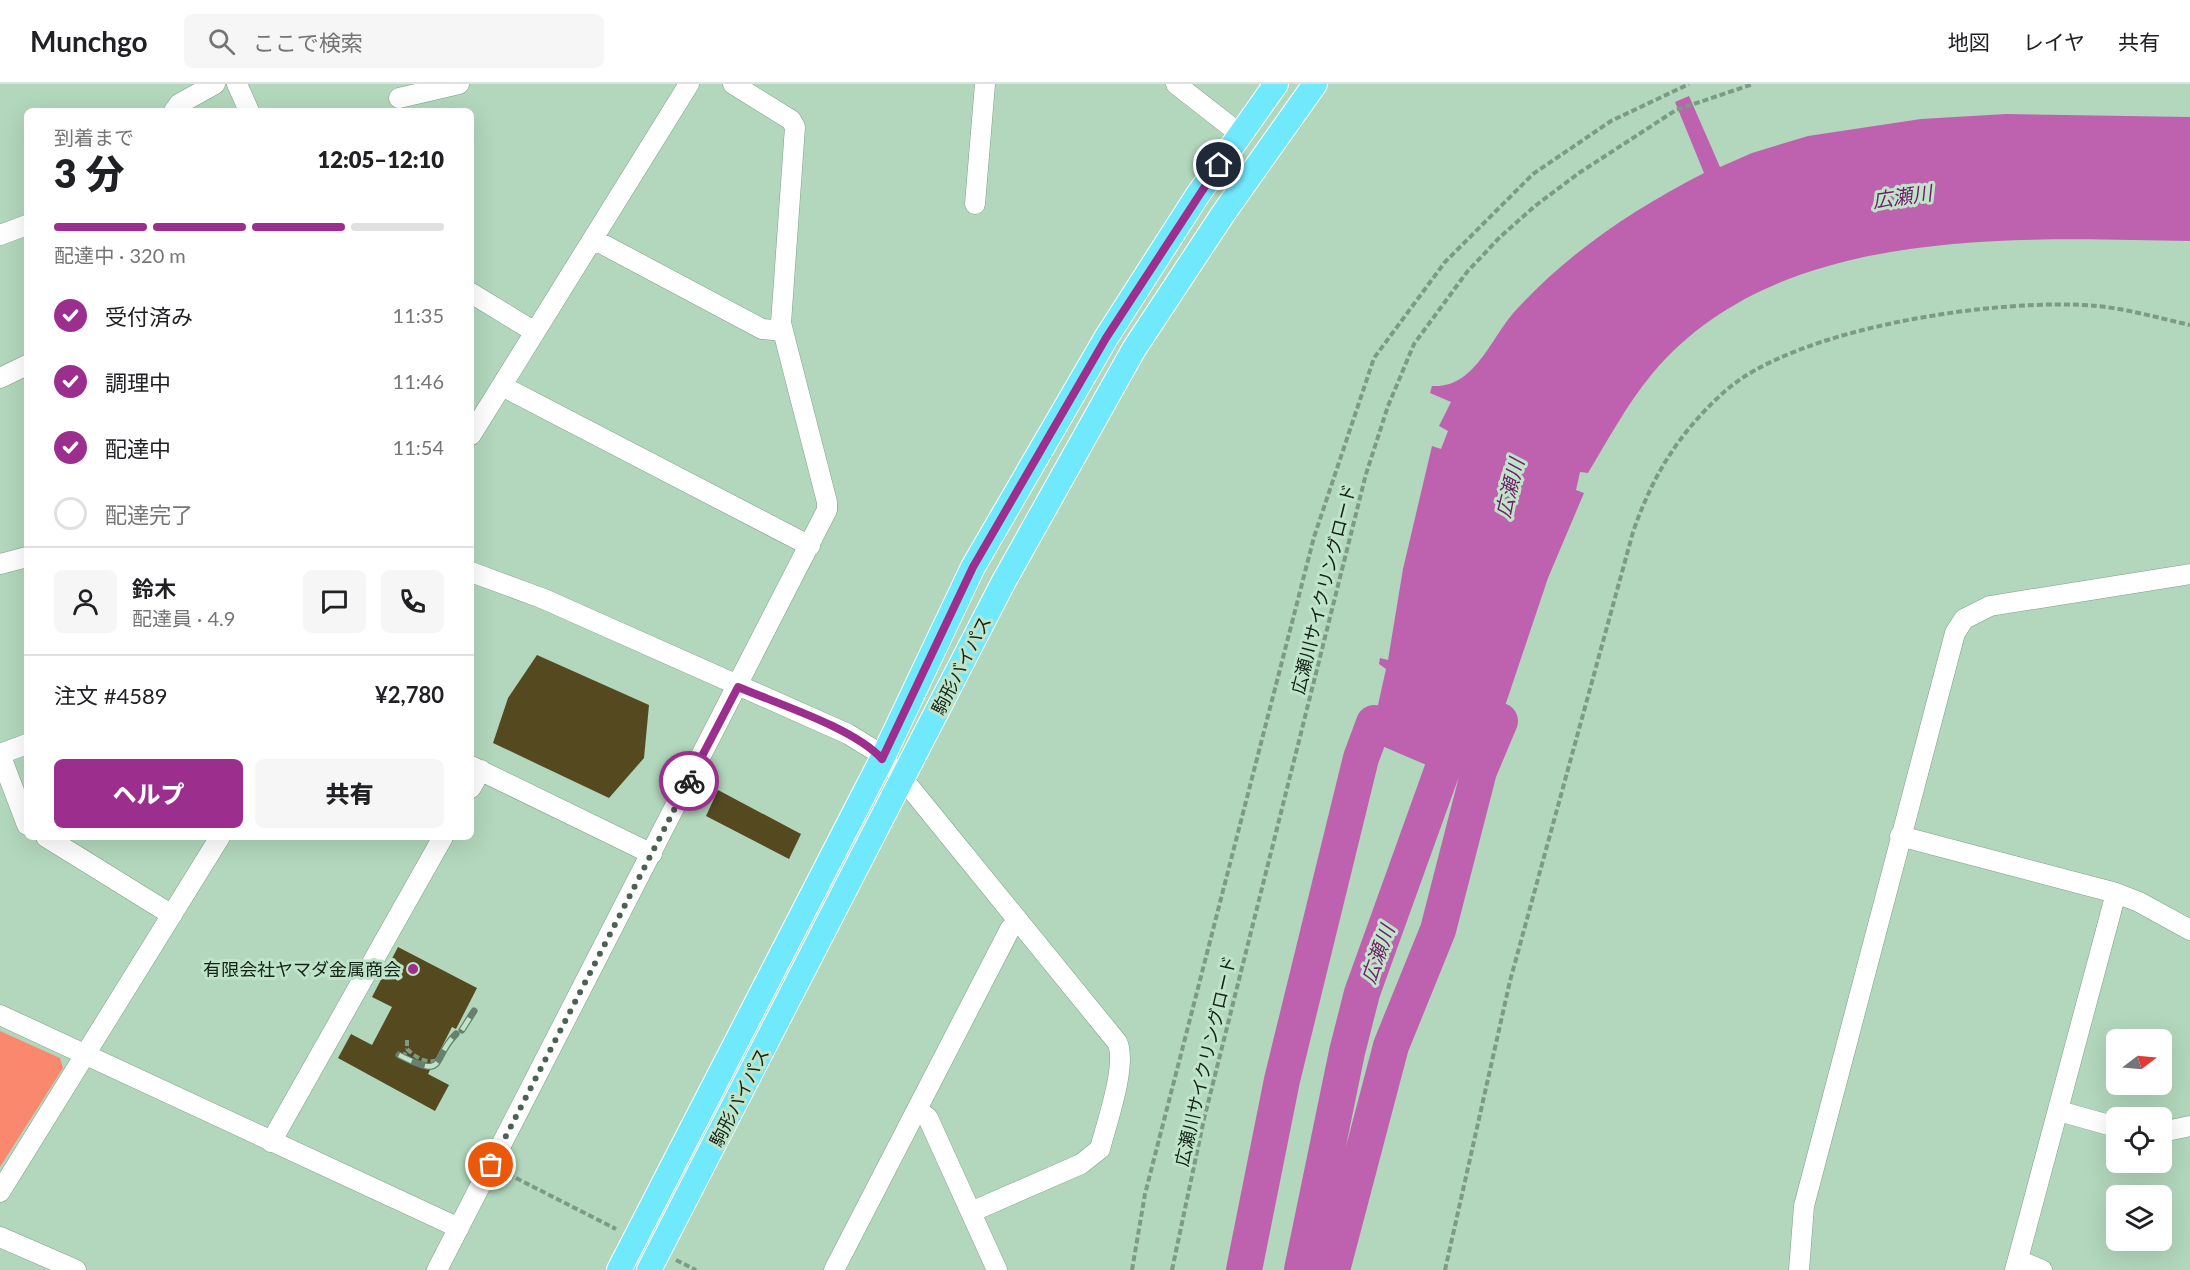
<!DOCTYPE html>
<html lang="ja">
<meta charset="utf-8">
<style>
:root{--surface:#fff;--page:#f6f6f6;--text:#202124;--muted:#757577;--line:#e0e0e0;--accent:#9c2f8e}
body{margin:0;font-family:Lato,"Noto Sans JP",sans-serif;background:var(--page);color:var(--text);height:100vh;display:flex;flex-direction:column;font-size:22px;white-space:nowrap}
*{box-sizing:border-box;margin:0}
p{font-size:20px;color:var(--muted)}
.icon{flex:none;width:33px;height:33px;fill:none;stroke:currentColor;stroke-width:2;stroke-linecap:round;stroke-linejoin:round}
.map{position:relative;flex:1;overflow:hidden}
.sheet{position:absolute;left:24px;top:24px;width:450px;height:732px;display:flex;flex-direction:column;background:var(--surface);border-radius:9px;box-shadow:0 6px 24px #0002}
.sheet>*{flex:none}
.needle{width:39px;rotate:74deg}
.fabs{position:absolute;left:2106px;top:945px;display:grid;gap:12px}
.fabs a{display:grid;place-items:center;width:66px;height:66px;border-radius:9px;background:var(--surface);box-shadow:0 6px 24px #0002;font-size:30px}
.pin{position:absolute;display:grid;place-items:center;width:51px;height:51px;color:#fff;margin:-26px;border:3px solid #fff;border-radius:50%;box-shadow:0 2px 6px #0007}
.courier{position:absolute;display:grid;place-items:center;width:60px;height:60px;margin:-30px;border:4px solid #9c2f8e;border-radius:50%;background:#fff;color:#222;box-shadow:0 2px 8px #0007}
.head em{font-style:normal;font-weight:800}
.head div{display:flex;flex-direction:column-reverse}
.head{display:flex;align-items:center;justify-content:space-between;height:102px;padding:0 30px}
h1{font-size:39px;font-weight:800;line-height:45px}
.bar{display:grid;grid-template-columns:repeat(4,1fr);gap:9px 6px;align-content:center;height:72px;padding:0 30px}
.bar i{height:8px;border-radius:4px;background:var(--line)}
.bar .selected{background:var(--accent)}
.bar p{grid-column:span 4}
.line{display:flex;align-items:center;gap:15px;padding:0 30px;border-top:2px solid var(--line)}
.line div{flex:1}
.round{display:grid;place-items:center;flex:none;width:63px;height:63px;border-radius:9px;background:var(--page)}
ol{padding:0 30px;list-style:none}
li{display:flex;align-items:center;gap:18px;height:66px}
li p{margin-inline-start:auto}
li .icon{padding:6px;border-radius:50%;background:var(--accent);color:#fff;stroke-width:4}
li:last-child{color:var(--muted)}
li i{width:33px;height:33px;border:3px solid var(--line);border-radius:50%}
.action{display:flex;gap:12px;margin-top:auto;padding:12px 30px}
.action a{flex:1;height:69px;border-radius:9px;background:var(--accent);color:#fff;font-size:24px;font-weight:800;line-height:69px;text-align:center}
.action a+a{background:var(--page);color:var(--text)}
header{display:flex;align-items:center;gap:36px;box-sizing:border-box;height:84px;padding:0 30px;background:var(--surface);border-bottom:2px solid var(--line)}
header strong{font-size:28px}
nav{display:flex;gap:33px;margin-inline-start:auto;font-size:21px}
.search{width:420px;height:54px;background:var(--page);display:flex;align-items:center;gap:15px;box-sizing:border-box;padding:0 21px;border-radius:9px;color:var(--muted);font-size:22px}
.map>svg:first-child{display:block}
.green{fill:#fa886f}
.water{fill:#be62b0}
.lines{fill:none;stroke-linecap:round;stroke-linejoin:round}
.river{stroke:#be62b0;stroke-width:36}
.building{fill:#554920}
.minor-casing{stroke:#7da087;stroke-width:21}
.major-casing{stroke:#fff;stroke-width:26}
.path{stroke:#7d9a85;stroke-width:4;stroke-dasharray:6 3;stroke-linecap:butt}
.minor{stroke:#fff;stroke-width:20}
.major{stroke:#71e9fd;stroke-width:24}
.rail-casing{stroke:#67816e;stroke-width:7}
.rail{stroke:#bfe4c9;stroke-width:4.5;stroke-dasharray:14;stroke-linecap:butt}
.done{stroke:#4b6151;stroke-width:6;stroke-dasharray:0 10.8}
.route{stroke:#9c2f8e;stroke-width:8}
.poi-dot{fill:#9c2f8e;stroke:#bfe4c9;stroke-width:2}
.labels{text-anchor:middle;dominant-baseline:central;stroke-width:6;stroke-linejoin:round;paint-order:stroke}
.street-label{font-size:18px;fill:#142218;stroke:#bfe4c9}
.poi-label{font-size:18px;fill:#142218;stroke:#bfe4c9;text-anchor:end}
.water-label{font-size:20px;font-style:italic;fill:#721d68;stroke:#bfe4c9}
</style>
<header>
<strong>Munchgo</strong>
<div class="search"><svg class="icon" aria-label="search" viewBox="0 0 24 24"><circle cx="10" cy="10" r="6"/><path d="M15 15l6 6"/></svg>ここで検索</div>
<nav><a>地図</a><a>レイヤ</a><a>共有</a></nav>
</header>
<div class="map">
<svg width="2190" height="1186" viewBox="0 0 2190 1186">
<rect width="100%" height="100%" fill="#b2d7bc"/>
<path class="green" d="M0,947L60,974L63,984L0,1083Z"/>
<path class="water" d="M1689,12L1720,83L1752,69L1808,52L1921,35L2006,30L2190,33V157C2014,154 1777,140 1652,290C1627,320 1608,356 1588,389L1580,388L1576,406L1584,409L1548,494L1500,637L1437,666L1374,639L1386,585L1379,580L1380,574L1388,576L1403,485L1432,362L1441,365L1448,347L1439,342L1451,318L1430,309L1432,302C1475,305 1491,253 1516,226C1569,168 1634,125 1704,89L1675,18Z"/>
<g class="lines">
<path class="river" d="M1244,1186L1282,996L1361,674L1374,639L1437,666L1500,637
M1302,1186L1347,968L1362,909L1457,645L1464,612
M1332,1186L1391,962L1438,846L1479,687L1500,637"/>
</g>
<path class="building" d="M537,571L649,621L644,674L609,714L493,659L508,614Z
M718,706L801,750L789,775L706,732Z
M398,863L477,904L456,945L452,943L428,990L449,1001L435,1027L338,974L351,950L372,961L392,923L372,913Z"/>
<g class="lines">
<defs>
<path id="minor" d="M237,0L249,27
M1176,0L1240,50
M399,14L459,0
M174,27L179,20L215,0
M975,120L985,0
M0,151L27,141
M593,155L762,245L783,247
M471,209L535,248
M0,294L27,281
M502,302L810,462
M471,351L689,0
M0,480L27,473
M471,488L544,515L848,650L874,666L903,695L1117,958C1128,979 1106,1041 1100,1065L1081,1080L971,1128
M0,670L27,741
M0,670L27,660
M471,682L652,770
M471,704L481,686
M1900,752L2116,809L2139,818L2190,846
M46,753L172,831
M0,931L459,1144
M917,1025L928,1034L997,1186
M2059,1027L2116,1043
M2162,1048L2190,1042
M271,1058L443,753
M0,1108L220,753
M0,1153L76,1186
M2018,1176L2042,1186
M437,1186L827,426V418L781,239L795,43L791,36L733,0
M834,1186L1010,845L1018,837
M1799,1186L1804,1122L1955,549L1964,535L1990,522L2190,490
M2015,1186L2116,809"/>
<path id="major" d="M619,1186L882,675L973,483L1106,254L1197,112L1276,0
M649,1186L1004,497L1134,265L1223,130L1315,0"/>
</defs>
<use href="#minor" class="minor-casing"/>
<use href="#major" class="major-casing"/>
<path class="path" d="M407,956V965C416,974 427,980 439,976
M403,974L407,965
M508,1090L616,1145
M676,1176L696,1186
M1132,1186L1145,1110L1314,453L1374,274L1445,178L1533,90L1611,37L1689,0
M1172,1186L1204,1035L1366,390L1388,322L1414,260L1467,188L1500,153L1535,122L1579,89L1676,26L1753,0
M1445,1186L1510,897L1633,448C1653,391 1678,350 1723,309C1794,243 2002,213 2097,222C2128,225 2159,234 2190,241"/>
<use href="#minor" class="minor"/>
<use href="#major" class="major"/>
<defs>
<path id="rail" d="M462,946L474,927
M399,971C448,996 430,976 456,950"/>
</defs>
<use href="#rail" class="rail-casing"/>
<use href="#rail" class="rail"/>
</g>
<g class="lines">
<path class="done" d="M491,1081L689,697"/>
<path class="route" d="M689,697L738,603C778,620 854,644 882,675L973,483L1106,254L1219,81"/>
</g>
<circle class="poi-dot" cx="413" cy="885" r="6"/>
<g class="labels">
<g class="street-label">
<text transform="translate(1323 505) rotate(-76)">広瀬川サイクリングロード</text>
<text transform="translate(961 581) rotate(-63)">駒形バイパス</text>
<text transform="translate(1205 977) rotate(-77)">広瀬川サイクリングロード</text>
<text transform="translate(739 1013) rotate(-63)">駒形バイパス</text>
</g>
<g class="poi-label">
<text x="401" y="885">有限会社ヤマダ金属商会</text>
</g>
<g class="water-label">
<text transform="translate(1902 112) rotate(-8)">広瀬川</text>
<text transform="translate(1509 404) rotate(-76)">広瀬川</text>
<text transform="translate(1377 870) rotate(-70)">広瀬川</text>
</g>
</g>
</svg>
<div class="fabs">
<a><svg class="needle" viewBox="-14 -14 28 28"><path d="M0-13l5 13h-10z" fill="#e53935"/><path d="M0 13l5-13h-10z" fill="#757577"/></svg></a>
<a><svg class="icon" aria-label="locate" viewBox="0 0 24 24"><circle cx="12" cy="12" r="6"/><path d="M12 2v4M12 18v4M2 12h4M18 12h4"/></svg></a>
<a><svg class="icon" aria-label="layers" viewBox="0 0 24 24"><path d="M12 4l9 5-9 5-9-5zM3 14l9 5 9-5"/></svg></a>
</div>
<div class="pin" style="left:491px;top:1081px;background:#ea580c"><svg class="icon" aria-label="bag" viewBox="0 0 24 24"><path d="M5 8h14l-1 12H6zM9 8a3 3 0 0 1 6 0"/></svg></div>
<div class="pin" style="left:1219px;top:81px;background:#1f2937"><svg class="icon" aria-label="home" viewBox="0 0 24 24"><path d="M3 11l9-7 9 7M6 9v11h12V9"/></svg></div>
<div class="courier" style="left:689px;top:697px"><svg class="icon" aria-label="bike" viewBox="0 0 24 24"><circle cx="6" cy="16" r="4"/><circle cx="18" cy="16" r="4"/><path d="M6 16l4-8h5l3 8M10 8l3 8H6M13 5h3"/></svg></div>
<section class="sheet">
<div class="head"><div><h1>3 分</h1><p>到着まで</p></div><em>12:05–12:10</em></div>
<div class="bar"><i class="selected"></i><i class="selected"></i><i class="selected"></i><i></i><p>配達中 · 320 m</p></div>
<ol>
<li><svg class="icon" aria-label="check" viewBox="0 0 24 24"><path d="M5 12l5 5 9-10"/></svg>受付済み<p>11:35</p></li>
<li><svg class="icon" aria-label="check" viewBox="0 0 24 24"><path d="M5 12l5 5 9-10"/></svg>調理中<p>11:46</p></li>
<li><svg class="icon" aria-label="check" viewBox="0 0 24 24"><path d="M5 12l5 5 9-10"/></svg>配達中<p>11:54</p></li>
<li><i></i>配達完了</li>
</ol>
<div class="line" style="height:108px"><a class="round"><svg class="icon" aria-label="person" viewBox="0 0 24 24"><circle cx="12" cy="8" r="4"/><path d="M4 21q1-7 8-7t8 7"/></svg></a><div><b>鈴木</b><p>配達員 · 4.9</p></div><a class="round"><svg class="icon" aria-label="chat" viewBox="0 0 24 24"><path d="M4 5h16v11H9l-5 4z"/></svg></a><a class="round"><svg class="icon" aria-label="phone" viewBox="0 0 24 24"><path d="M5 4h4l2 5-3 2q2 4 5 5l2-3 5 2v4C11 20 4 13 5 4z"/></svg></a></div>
<div class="line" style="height:78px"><div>注文 #4589</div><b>¥2,780</b></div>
<div class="action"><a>ヘルプ</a><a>共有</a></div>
</section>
</div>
